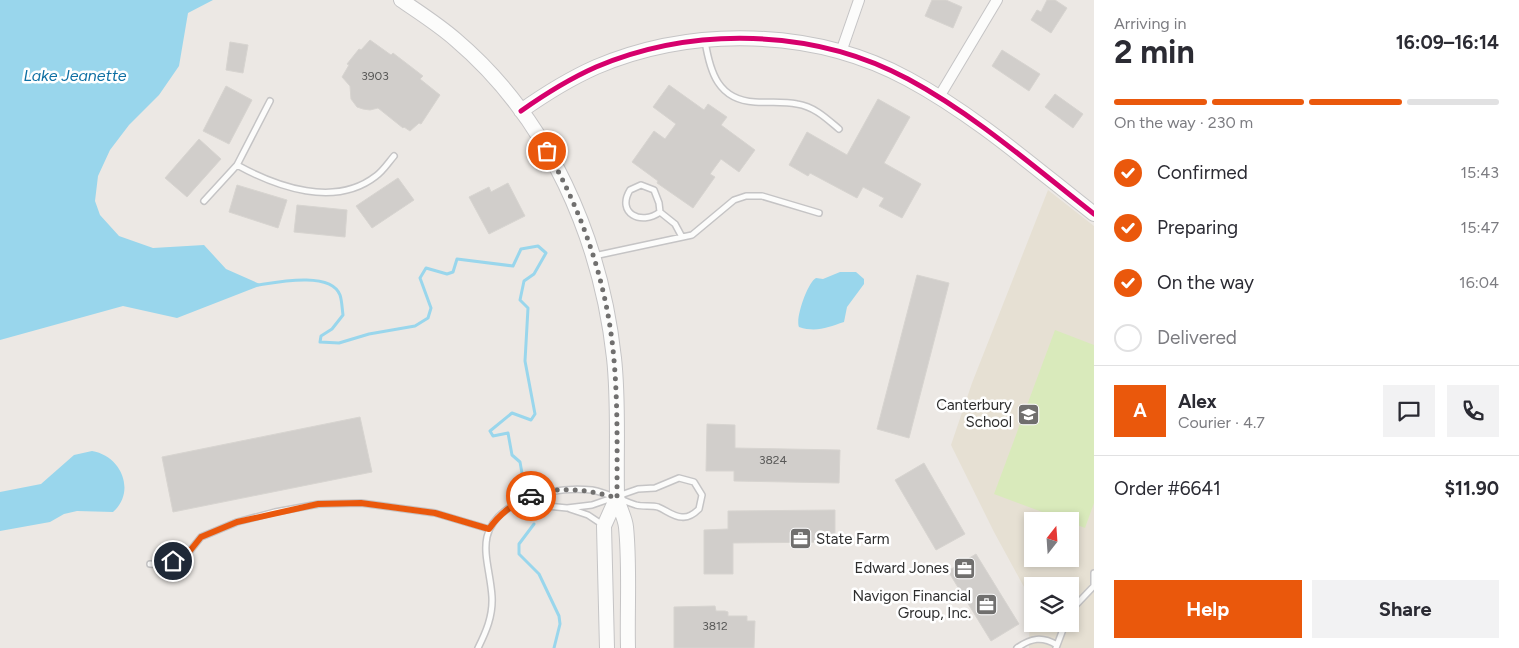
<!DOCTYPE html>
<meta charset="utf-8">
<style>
:root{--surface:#fff;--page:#f2f2f3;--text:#2b2b33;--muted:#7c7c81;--line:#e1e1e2;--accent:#ea580c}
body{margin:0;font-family:Figtree,sans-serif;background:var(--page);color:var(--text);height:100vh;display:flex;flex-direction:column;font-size:19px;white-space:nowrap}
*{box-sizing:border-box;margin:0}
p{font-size:16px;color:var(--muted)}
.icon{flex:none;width:28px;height:28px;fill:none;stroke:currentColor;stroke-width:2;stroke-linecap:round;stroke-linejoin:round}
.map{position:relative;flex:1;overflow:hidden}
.drawer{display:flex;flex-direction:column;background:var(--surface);width:425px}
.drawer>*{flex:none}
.needle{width:32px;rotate:17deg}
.controls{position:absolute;left:1024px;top:512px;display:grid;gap:10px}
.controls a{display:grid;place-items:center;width:55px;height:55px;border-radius:0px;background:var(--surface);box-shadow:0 2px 8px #0003;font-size:25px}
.pin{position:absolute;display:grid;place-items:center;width:42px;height:42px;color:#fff;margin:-21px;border:2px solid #fff;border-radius:50%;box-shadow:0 1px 5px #0007}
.courier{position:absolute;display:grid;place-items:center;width:50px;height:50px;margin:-25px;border:4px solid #ea580c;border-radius:50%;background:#fff;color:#222;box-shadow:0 1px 6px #0007}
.summary em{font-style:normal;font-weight:700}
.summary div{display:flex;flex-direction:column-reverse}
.summary{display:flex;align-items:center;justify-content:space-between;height:85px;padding:0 20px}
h1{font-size:32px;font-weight:700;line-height:38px}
.bar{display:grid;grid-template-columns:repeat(4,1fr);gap:8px 5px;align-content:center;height:60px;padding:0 20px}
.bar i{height:6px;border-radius:4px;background:var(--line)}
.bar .selected{background:var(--accent)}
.bar p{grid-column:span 4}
.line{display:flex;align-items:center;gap:12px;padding:0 20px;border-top:1px solid var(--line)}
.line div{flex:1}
.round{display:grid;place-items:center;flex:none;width:52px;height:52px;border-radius:0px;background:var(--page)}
ol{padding:0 20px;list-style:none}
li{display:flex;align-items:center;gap:15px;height:55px}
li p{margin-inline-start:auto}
li .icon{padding:5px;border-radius:50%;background:var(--accent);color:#fff;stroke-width:4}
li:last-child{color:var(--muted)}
li i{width:28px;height:28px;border:2px solid var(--line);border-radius:50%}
.action{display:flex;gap:10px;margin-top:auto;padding:10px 20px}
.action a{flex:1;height:58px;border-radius:0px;background:var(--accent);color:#fff;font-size:20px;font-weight:700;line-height:58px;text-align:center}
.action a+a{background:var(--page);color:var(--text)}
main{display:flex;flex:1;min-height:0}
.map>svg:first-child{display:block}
.education{fill:#e6e0d3;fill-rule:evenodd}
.pitch{fill:#d9eabb}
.water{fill:#99d6ec}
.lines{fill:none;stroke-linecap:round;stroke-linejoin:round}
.stream{stroke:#99d6ec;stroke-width:3}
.building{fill:#d1cecb;stroke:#d7d4d0}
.lane-casing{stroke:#c5c4c5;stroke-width:8}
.street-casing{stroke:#c5c4c5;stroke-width:12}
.secondary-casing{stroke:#c5c4c5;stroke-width:16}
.lane{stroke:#fcfcfb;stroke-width:5}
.street{stroke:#fcfcfb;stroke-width:10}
.secondary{stroke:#fcfcfb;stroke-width:14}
.cycleway-casing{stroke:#fff;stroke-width:8}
.cycleway{stroke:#d6006c;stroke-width:5}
.done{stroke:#706f6e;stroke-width:5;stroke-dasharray:0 9}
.route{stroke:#ea580c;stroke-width:6}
.labels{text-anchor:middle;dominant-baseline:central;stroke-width:5;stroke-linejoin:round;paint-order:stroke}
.number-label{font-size:12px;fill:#585857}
.poi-label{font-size:15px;fill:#2e2e2e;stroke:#fff;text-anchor:end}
.water-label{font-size:16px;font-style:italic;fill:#0d6fa3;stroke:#fff}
</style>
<main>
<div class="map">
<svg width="1094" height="648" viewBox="0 0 1094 648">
<rect width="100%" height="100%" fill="#ece8e4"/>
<path class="education" d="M1048,190L1094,226V648H1029L1030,598L994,532L951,445L972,383ZM1032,521H1070V559H1032ZM1032,586H1070V624H1032Z"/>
<path class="pitch" d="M1055,330L1094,345V503L1085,528L994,494Z"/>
<path class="water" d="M0,0H213L188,13L179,66L159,95L129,125L110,150L98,176L95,201L100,215L119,236L153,248L204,245L226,269L262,285L177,318L123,306L0,340Z
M840,272H856L864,279V284L847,307L844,322C828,327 817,333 799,327C795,318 808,282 816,278L823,279Z
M92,451C122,456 136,492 113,512L77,511L64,514L50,522L0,531V492L41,484L74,455Z"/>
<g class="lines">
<path class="stream" d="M258,285C277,282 331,271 340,295C342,301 342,308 343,315L332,329L321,336L320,342L339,343L369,334L415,326L428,318L431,308L420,278L426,268L447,274L453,272L457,259L513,266L521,249L538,246L546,253L534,274L524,281L520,300L528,308L525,361L535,414L531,420L512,413L490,431L493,436L508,433L512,455L520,462L523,479
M534,524L519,544V554L539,574L559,616L560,624L554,648"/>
</g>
<path class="building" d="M932,0H946L962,7L953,28L925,16Z
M1047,0H1055L1067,8L1051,33L1031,20L1037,10L1041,12Z
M370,40L391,55L393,53L423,76L420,79L440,95L421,124L419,123L410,131L404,127L403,128L378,108L370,110L363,109L357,107L351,99L350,86L342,77L349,65L347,64L359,49L361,50Z
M230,42L248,45L243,73L226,70Z
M1002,50L1040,74L1029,91L992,66Z
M669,85L704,110L708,104L727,117L721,125L755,150L739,172L721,159L710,174L715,177L693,208L657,183L658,181L632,162L654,131L665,139L676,124L653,107Z
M226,86L252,100L229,144L203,131Z
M1055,94L1083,114L1073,128L1045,107Z
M878,99L910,117L884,163L921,184L902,218L879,206L884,198L863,187L857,198L810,173L808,176L789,165L807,132L847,155Z
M199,139L221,159L187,197L165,178Z
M398,178L414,200L372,228L356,206Z
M508,183L525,216L489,234L469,197L489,187L491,192Z
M237,185L287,200L278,228L229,212Z
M297,205L347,210L345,237L294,232Z
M917,275L949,283L909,438L877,429Z
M360,417L372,472L173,512L162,457Z
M707,424L735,425V448L840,450L839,483L734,481V471H706Z
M924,463L965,534L936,550L895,480Z
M835,510V542L733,543V574H704V530L728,529V511Z
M976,554L1019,624L991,641L948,571Z
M715,606L716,611H725L728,612V616H747V621H755L754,648H674V607Z"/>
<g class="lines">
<defs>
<path id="lane" d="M705,41C710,72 718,100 755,102C769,103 783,101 797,104C815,107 826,118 839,129
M237,165C277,187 335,208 376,176C383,171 388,163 394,156
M204,201L237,165L270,101
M660,212C641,226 616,213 630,190L641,185L654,190L659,203L660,212L675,224L682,237
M594,256L692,235L734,200L746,196H762L819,213
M570,509L588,515L603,525
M150,564L162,565L185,557L201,537L237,522L275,512L319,504L361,503L435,513L489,529
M1094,573V586
M1070,615L1074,607L1094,586
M478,648C486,632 493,616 492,597C490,561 471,531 512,506C535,492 566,487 592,490C607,493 621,500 636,505C643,507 651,505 658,507C666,510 673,517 682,517C689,518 694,514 699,509L702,495L694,482L679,478L655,488L638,489L592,505L567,508L517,503
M1017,648C1031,638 1042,636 1057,645
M1056,648L1065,624"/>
<path id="street" d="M841,52L859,0
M939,97L997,0"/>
<path id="secondary" d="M401,0C420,13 439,25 456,40C549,119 601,239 614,358C619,403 616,449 617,494C617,505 625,516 626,527C630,566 627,609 628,648
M521,111C545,94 569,79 596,67C693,26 814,28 908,79C975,115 1034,167 1094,214
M607,648L604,526L617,497"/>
</defs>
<use href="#lane" class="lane-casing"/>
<use href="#street" class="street-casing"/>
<use href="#secondary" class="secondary-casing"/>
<use href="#lane" class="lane"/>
<use href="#street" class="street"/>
<use href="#secondary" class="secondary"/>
<defs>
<path id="cycleway" d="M521,111C545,94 569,79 596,67C693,26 814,28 908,79C975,115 1034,167 1094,214"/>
</defs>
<use href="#cycleway" class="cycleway-casing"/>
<use href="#cycleway" class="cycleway"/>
</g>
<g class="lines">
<path class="done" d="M531,496C557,485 591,490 617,498C617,452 618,406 614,360C608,287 584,215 547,151"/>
<path class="route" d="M173,561L185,557L201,537L237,522L318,504L361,503L435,513L489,529C500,513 513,504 531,496"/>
</g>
<defs>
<symbol id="school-square" viewBox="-11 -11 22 22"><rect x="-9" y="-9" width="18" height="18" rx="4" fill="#706f6e" stroke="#fff"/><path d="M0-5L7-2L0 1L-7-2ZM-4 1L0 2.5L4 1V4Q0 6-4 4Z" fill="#fff"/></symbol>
<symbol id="office-square" viewBox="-11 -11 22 22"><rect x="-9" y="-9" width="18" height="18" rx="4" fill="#706f6e" stroke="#fff"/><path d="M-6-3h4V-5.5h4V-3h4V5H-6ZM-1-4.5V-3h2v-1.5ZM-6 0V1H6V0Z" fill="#fff"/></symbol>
</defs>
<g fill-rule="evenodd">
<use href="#school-square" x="1016" y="402" width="25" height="25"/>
<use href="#office-square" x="788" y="526" width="25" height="25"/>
<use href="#office-square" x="952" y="556" width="25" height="25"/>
<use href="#office-square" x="974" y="592" width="25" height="25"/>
</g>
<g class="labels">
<g class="number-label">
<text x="375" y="76">3903</text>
<text x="773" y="460">3824</text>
<text x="715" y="626">3812</text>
</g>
<g class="poi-label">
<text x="1012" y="405">Canterbury<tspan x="1012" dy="17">School</tspan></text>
<text x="816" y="539" text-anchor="start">State Farm</text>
<text x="949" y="568">Edward Jones</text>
<text x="971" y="596">Navigon Financial<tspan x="971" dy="17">Group, Inc.</tspan></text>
</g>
<g class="water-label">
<text x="75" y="75">Lake Jeanette</text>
</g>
</g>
</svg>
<div class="controls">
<a><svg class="needle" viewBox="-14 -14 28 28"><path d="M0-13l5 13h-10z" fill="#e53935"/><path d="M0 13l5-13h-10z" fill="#7c7c81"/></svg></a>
<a><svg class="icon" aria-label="layers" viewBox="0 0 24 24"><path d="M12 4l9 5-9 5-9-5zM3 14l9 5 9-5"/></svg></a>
</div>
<div class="pin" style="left:547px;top:151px;background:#ea580c"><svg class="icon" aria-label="bag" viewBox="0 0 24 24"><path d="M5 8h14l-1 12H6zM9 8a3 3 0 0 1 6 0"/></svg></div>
<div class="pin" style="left:173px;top:561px;background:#1f2937"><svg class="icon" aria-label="home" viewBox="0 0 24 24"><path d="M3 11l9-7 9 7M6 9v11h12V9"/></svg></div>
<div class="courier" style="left:531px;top:496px"><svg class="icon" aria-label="car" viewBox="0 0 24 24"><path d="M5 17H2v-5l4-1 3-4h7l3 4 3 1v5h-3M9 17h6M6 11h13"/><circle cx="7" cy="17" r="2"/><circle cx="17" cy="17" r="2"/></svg></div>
</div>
<section class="drawer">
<div class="summary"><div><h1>2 min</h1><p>Arriving in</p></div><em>16:09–16:14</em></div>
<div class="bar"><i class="selected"></i><i class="selected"></i><i class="selected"></i><i></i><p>On the way · 230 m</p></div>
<ol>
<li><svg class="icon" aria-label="check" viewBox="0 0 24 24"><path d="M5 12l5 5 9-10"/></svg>Confirmed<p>15:43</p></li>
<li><svg class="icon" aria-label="check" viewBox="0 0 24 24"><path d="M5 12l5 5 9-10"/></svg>Preparing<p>15:47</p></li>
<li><svg class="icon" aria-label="check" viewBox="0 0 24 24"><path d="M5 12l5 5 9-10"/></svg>On the way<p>16:04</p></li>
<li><i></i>Delivered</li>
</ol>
<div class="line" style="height:90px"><b class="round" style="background:var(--accent);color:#fff">A</b><div><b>Alex</b><p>Courier · 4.7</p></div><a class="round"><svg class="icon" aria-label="chat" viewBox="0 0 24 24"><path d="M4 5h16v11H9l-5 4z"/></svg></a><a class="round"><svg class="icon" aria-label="phone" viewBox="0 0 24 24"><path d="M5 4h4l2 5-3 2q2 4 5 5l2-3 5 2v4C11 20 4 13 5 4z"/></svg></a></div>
<div class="line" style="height:65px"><div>Order #6641</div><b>$11.90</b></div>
<div class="action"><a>Help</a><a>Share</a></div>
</section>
</main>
